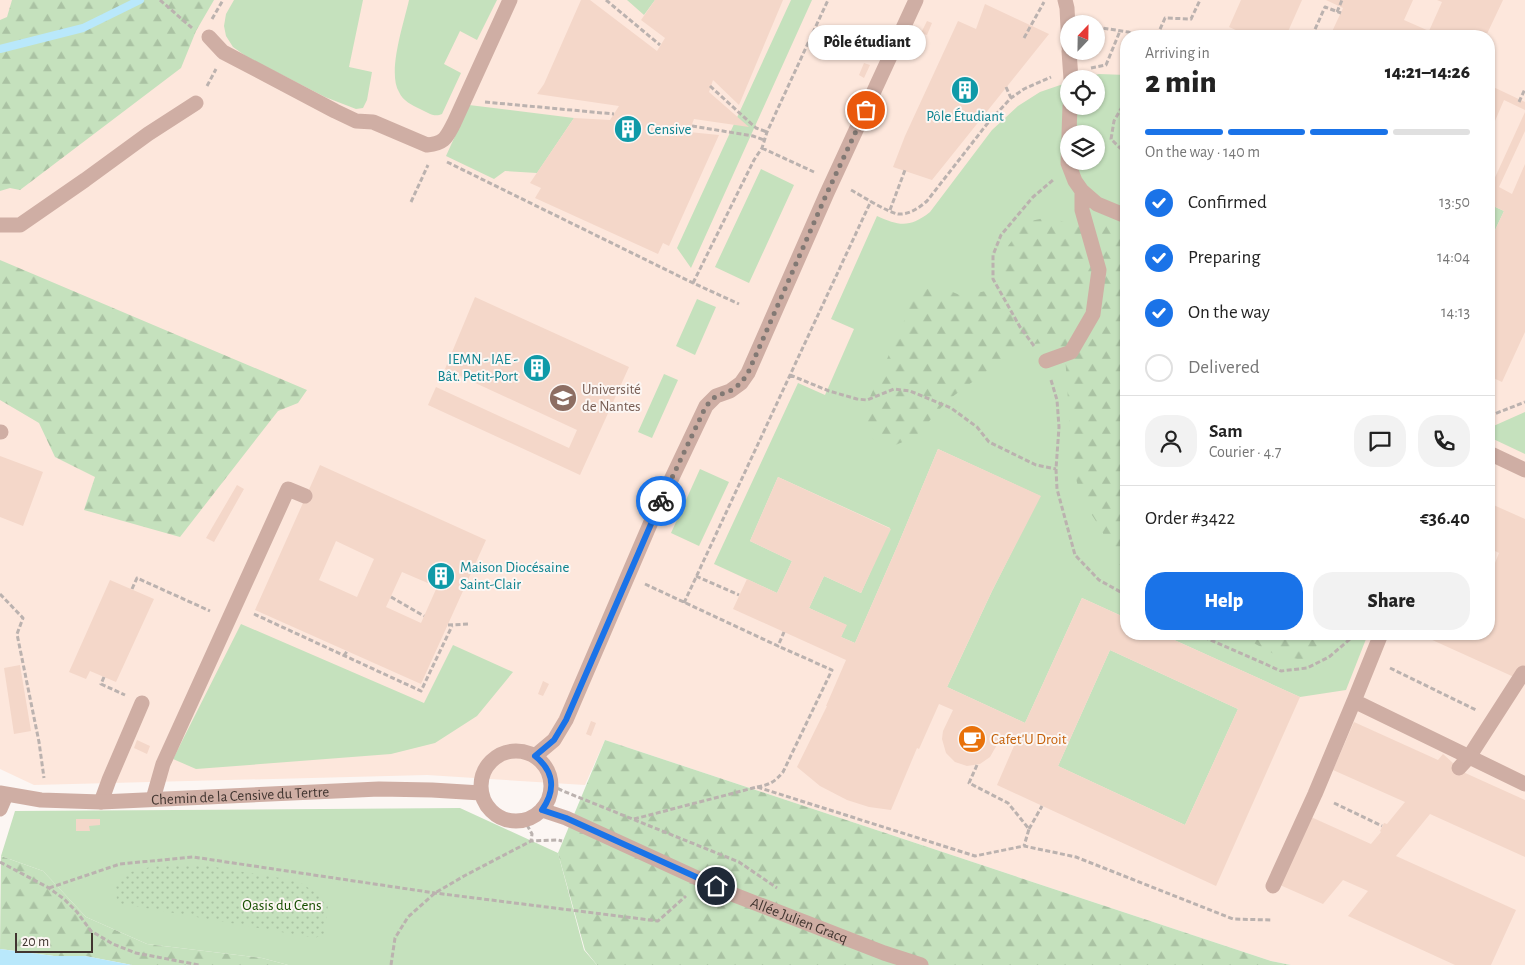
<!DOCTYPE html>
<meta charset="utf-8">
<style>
:root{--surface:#fff;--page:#f2f2f2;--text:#222;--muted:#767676;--line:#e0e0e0;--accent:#1a73e8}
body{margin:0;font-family:"Alegreya Sans",sans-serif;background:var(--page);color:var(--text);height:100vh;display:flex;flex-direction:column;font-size:19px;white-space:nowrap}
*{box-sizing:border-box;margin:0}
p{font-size:16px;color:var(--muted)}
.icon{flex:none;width:28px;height:28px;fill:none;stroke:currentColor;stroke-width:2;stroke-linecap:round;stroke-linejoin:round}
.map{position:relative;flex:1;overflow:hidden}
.side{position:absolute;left:1120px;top:30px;width:375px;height:610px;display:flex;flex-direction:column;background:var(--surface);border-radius:20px;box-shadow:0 1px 4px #0004}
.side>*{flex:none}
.needle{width:32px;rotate:22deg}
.buttons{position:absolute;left:1060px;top:15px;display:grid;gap:10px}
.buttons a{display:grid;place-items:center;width:45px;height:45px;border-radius:50%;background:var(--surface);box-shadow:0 1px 4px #0004;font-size:25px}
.scale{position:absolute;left:15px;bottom:12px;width:78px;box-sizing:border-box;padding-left:5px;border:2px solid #413530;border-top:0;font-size:14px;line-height:18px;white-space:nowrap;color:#413530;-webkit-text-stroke:4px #fcf6f3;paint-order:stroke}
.pin{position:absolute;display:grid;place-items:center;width:42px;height:42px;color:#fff;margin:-21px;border:2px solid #fff;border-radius:50%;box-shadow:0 1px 5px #0007}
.courier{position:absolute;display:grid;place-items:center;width:50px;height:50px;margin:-25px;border:4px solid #1a73e8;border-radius:50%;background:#fff;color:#222;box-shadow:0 1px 6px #0007}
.bubble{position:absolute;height:35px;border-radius:18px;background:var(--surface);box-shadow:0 1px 4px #0004;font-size:16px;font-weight:800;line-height:35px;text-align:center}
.headline em{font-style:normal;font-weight:800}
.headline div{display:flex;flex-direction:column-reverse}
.headline{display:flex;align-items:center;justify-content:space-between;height:85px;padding:0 25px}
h1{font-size:32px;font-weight:800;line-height:38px}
.bar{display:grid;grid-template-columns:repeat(4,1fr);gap:8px 5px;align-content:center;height:60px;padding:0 25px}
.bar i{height:6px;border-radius:4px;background:var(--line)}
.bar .active{background:var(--accent)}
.bar p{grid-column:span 4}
.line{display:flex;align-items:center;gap:12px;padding:0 25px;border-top:1px solid var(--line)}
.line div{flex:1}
.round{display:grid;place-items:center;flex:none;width:52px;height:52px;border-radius:20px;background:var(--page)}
ol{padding:0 25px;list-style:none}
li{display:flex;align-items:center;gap:15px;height:55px}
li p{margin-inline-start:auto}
li .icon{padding:5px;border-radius:50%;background:var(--accent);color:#fff;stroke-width:4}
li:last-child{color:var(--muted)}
li i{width:28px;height:28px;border:2px solid var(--line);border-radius:50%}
.action{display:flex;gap:10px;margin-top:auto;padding:10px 25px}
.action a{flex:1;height:58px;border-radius:20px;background:var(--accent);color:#fff;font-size:20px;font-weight:800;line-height:58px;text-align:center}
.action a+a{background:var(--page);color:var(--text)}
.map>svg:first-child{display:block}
.built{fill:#fde7dc;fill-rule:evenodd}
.grass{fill:#c5e1bd;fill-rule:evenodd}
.forest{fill:url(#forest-firs)}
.garden{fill:url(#garden-dots)}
.water{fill:#b9e8fb}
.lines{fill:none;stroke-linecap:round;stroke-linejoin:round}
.stream{stroke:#b9e8fb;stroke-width:8}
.building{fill:#f4d7c9;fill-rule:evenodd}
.path{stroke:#bbb2af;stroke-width:3;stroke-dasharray:5 2.5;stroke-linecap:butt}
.service{stroke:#cfaea4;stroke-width:15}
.pedestrian{stroke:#cfaea4;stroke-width:15}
.minor{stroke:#cfaea4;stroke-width:15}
.done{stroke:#827974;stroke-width:5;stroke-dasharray:0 9}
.route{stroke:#1a73e8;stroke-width:6}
.labels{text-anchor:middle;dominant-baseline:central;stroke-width:4;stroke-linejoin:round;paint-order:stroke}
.culture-label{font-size:15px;fill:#0d838f;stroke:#fcf6f3;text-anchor:start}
.education-label{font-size:15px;fill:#785e54;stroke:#fcf6f3;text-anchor:start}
.food-label{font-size:15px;fill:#c56008;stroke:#fcf6f3;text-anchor:start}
.street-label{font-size:15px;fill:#413530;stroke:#fcf6f3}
.park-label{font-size:15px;fill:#174f00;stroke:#fcf6f3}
</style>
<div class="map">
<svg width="1525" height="965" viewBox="0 0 1525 965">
<defs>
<pattern id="forest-firs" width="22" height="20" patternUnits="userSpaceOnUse" patternTransform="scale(1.25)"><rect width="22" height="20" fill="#c5e1bd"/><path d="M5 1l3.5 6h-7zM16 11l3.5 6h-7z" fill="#aac2a3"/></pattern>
<pattern id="garden-dots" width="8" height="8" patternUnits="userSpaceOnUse" patternTransform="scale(1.25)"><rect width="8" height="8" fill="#c5e1bd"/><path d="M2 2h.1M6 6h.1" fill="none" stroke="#aac2a3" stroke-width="1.8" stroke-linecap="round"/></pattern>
</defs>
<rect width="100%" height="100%" fill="#fcf6f3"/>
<path class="built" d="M0,0H1525V965H1291L1271,961L605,740L585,785L427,775L34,785L0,769ZM1069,24H1096V51H1069ZM1126,36H1489V634H1126ZM1069,79H1096V106H1069ZM1069,134H1096V161H1069Z"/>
<path class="grass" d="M234,0H363L349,67L372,72L367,100L363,108L356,109L325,97L247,57L233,47L226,36L224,26L226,14Z
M409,0H497L477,40L460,31L444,64L461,73L442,114C434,118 427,112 420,109C412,105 403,101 399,92C387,72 404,23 409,0Z
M627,0H655L644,15Z
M791,0H812L691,268L677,248Z
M1099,74L1126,75V618L1082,598L1025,723L947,687L992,591L1040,496L938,449L897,547L855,643L841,637L846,625L809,608L824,576L861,593L890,528L778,477L750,541L792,561L777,593L714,564L798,383L825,395L854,329L831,319L877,216C899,226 910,228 930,212L992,130L1018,106L1040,92L1069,82V106H1096V79H1079ZM1069,134H1096V161H1069Z
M469,105L574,118L537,173L505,171L494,179L446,156Z
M761,169L794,185L749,283L715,267Z
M1489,204L1504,211L1489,243Z
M697,299L716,307L695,355L676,346Z
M664,374L678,380L652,438L638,432Z
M1525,412V454L1489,437V428Z
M700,469L729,482L699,546L671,533Z
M241,624L424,703L453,645L513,672L477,716L435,743L391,754L196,769L173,759Z
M1161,634H1368L1346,690L1300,697Z
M1110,650L1238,709L1185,825L1058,766Z
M460,808L558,853L584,950L597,965H288L262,958L147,944L86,917L43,871L1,856L15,811Z"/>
<path class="forest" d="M12,0H214L196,31L181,68L20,190L10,188L0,191V20L7,17Z
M1049,217L1076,226L1111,222L1126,226V570L1115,561L1101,529L1081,498L1072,463L1065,354L1045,343L1022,345L948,400L915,437L893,446L870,438L861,417L905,319L910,299L925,289L941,287L962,296L1000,288L1006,267L1008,246L1026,222Z
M0,260L307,390L298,403L278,411L180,537L84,510L95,477L55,457L39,423L0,400Z
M1237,634H1314L1318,645L1302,660L1274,654Z
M605,740L1271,961L1291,965H597L585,950L558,853Z
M1,856L43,871L86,917L147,944L262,958L288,965H132L85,956H54L0,949Z"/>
<path class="garden" d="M197,864L298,881L319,895L328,905L324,934L315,938L117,903L116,886L126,873L155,866Z"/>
<path class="water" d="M0,949L54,956H85L132,965H0Z"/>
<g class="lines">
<path class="stream" d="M0,49L83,28L140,0"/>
</g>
<path class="building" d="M581,0H590L657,51L665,38L641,20L655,0H783L739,105L713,80L709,92L749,127L694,119L689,132L719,135L669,246L663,243L658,254L535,198L541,188L530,183L574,118L610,120L619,106L537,94L544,84Z
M1241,0H1302L1286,36H1249L1229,27Z
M1326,0H1413L1404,20L1429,31L1442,2L1437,0H1503L1486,36H1330L1343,8Z
M985,4L1049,34L932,180L893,167L905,136L958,21L976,29Z
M927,21L932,23L927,35L921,33Z
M864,63L870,65L864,78L859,75Z
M1489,85L1525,102V110L1504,100L1489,135Z
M1525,112V131L1499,187L1512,194L1525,164V332L1502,382L1489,376V243L1504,211L1489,204V182L1492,184Z
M475,297L629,367L580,475L428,405L436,387L569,448L577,430L445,369Z
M938,449L1041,496L992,591L947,687L1025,723L1082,598L1126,618V634H1161L1300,697L1216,886L997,785L1017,739L1007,735L1002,744L998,743L990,757L980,764L967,766L955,762L946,753L942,739L943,731L953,710L939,704L919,749L917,748L891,810L869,807L847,800L820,786L797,767L827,706H826L846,660L733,609L747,579L777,593L792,561L750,541L778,477L891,529L861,593L824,576L809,608L847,625L841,637L855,643L897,547ZM1110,650L1238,709L1185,825L1058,766Z
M0,456L43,472L23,526L0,517Z
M320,465L486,540L421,684L255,610ZM336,541L374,559L357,597L319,580ZM402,572L437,587L421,623L386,607Z
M237,485L244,489L214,542L206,538Z
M1489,503L1525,519V682L1419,634H1489V578L1499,553L1489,548Z
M110,580L154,599L116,682L90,671L86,679L69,672Z
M20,665L31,731L14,734L4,668Z
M543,681L549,684L543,696L538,694Z
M591,721L596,723L591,736L586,734Z
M1354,722L1438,760L1443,754L1463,772L1525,800V857L1430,814L1396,856L1516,910L1491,965H1455L1348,916L1368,891L1343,880L1323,904L1280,885L1311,817L1371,844L1381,832L1380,831L1384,823L1387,824L1405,802L1333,770Z
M137,740L150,746L147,754L134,748Z
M76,819H100V825L89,826L90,831H76Z"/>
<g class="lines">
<path class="path" d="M160,0L192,28
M606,0L660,45
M1337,12L1342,0
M212,19L223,0
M1096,27L1128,32L1138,36
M1157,36L1165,18L1191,19L1200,0
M1312,36L1325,7L1341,13
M1024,38L1044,2
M1091,68L1106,65L1120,31
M207,86L216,69
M710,86L756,128L767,132
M1006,87L1011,98
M1126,100L1114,121L1111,139L1120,148L1126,150
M485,102L614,114
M1519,102L1525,89
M692,126L753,136L764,140
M762,148L814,172
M447,162L693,283L739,304
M851,190C862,196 887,212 898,214C909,215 919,208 927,201L987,124L1011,98L1024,89L1051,77
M411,202L428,165
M890,210L905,170
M693,283L754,160L762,148L767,132L828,0
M1034,346L1020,327L993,279V255L1001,235L1033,197L1053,180
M790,375L829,391L857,399L867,400L894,389L910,391L951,408L977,427L989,442L1036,465L1056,469
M1051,380L1057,400L1059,427L1056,469L1057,489L1075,555L1099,580L1126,595
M1489,416L1525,402
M696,576L739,595
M645,584L778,646L784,632
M132,589L137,578L210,611
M0,594L23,618L17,634L39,742L44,778
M391,597L424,616
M684,603L871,201
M254,614L421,691L452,626
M448,625L469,624
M1197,634L1281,671L1307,668L1329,657L1356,634
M344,656L347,651
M1390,668L1476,710
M104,677L101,684L125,695
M977,765L969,783L1008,803L1029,829L1024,846
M551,785L563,791L739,862L777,888
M757,787C769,785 775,782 783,772L832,670L778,646
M1334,803L1382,826
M634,819L757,787L975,856L1024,846L1076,857L1233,919L1272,920
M527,825L532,834L531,841
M1029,829L1042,806
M0,862L49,888L64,899L77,912L91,931L113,944L136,953L199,965
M49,888L120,864L193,857L435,893L658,921L686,896
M391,965L395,938L408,917L435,893L464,876L531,841L558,840L562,841"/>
<g class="service">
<path d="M0,225H20L85,180L148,134L196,103"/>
<path d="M0,432H1"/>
<path d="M1459,768L1469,757L1523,673"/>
<path d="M153,799L163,764L288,489L305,496"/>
<path d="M101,802L109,780L142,703"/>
<path d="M0,809L6,795"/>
<path id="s1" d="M542,810L566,818L732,894L884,953L921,965"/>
</g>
<path class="pedestrian" d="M1065,0L1067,8L1069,47
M209,37L223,52L335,111L356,121L373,122L427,145C445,143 446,138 454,123L510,0
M1069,51L1071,79
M1069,134L1070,106
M1069,135L1068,163L1075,181L1082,191L1097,204L1126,216
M1046,361L1071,352L1093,314L1099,270L1082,210V191
M1489,453L1525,470
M1381,634L1354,701L1525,784
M1273,886L1315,794L1354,701"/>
<g class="minor">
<circle cx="516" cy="786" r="35"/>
<path d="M535,756L554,740L566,720L651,522L706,406L716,396L730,391L741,383L748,373L827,193L916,0"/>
<path id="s2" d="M0,793L41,800L101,802L379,789L432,790L481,793"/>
</g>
</g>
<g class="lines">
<path class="done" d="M661,501L706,406L716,396L730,391L741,383L748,373L827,193L866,110"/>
<path class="route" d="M661,501L566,720L554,740L535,756C554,771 556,790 542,810L566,818L716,886"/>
</g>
<defs>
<symbol id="building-disc" viewBox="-11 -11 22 22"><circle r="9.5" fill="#0f9aa8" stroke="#fcf6f3"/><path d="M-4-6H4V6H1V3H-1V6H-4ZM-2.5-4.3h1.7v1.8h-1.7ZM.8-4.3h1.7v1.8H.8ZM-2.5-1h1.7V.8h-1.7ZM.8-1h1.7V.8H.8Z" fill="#fff"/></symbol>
<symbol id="university-disc" viewBox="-11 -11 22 22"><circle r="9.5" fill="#8d6e63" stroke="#fcf6f3"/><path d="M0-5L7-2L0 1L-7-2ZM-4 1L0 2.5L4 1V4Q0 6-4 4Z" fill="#fff"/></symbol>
<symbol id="cafe-disc" viewBox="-11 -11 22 22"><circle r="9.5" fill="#e8710a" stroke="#fcf6f3"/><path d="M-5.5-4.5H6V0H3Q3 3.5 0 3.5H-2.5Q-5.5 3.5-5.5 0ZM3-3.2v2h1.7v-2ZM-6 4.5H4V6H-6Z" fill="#fff"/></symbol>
</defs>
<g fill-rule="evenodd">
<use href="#building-disc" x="949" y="74" width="32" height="32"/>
<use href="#building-disc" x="612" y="113" width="32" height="32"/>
<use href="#building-disc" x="521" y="352" width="32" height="32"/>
<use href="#university-disc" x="547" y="382" width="32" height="32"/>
<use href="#building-disc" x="425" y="560" width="32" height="32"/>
<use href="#cafe-disc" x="956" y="723" width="32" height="32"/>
</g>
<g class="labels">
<g class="culture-label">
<text x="965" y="116" text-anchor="middle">Pôle Étudiant</text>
<text x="647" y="129">Censive</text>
<text x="518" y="359" text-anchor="end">IEMN - IAE -<tspan x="518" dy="17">Bât. Petit-Port</tspan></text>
<text x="460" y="567">Maison Diocésaine<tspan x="460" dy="17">Saint-Clair</tspan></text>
</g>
<g class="education-label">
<text x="582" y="389">Université<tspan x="582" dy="17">de Nantes</tspan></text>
</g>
<g class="food-label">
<text x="991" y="739">Cafet'U Droit</text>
</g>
<g class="street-label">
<text stroke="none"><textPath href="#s2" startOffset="241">Chemin de la Censive du Tertre</textPath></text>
<text stroke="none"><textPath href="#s1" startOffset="280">Allée Julien Gracq</textPath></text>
</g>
<g class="park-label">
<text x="282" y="905">Oasis du Cens</text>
</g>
</g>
</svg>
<div class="buttons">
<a><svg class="needle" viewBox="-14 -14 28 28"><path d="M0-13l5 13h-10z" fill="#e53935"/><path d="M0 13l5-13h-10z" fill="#767676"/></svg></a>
<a><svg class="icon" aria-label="locate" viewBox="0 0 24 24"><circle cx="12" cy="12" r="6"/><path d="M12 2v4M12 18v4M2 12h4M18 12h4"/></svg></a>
<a><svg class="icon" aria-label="layers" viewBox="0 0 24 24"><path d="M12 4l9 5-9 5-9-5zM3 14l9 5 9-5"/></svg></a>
</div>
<div class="scale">20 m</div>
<div class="pin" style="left:866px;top:110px;background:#ea580c"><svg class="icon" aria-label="bag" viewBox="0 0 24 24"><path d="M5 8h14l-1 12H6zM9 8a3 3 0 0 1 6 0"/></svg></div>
<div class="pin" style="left:716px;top:886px;background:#1f2937"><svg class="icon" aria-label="home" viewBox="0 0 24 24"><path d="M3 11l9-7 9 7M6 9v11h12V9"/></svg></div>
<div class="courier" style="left:661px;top:501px"><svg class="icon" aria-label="bike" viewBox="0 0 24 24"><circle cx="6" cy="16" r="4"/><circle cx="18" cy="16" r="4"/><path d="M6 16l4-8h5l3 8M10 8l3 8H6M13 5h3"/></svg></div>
<div class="bubble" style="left:808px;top:25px;width:118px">Pôle étudiant</div>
<section class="side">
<div class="headline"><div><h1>2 min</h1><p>Arriving in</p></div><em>14:21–14:26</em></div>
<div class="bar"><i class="active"></i><i class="active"></i><i class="active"></i><i></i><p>On the way · 140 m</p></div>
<ol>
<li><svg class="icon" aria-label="check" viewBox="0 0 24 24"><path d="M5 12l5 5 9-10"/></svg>Confirmed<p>13:50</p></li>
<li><svg class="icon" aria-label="check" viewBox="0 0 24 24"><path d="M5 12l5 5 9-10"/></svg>Preparing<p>14:04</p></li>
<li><svg class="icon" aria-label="check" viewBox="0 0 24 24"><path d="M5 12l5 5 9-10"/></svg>On the way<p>14:13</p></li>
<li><i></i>Delivered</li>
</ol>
<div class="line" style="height:90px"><a class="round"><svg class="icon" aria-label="person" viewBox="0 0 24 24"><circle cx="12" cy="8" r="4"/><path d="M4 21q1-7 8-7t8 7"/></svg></a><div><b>Sam</b><p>Courier · 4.7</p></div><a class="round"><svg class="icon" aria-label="chat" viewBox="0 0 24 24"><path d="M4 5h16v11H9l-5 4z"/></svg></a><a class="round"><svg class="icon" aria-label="phone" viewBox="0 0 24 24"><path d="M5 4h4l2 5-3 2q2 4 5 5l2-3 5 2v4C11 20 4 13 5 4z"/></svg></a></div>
<div class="line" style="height:65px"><div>Order #3422</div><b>€36.40</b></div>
<div class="action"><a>Help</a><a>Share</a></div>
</section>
</div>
